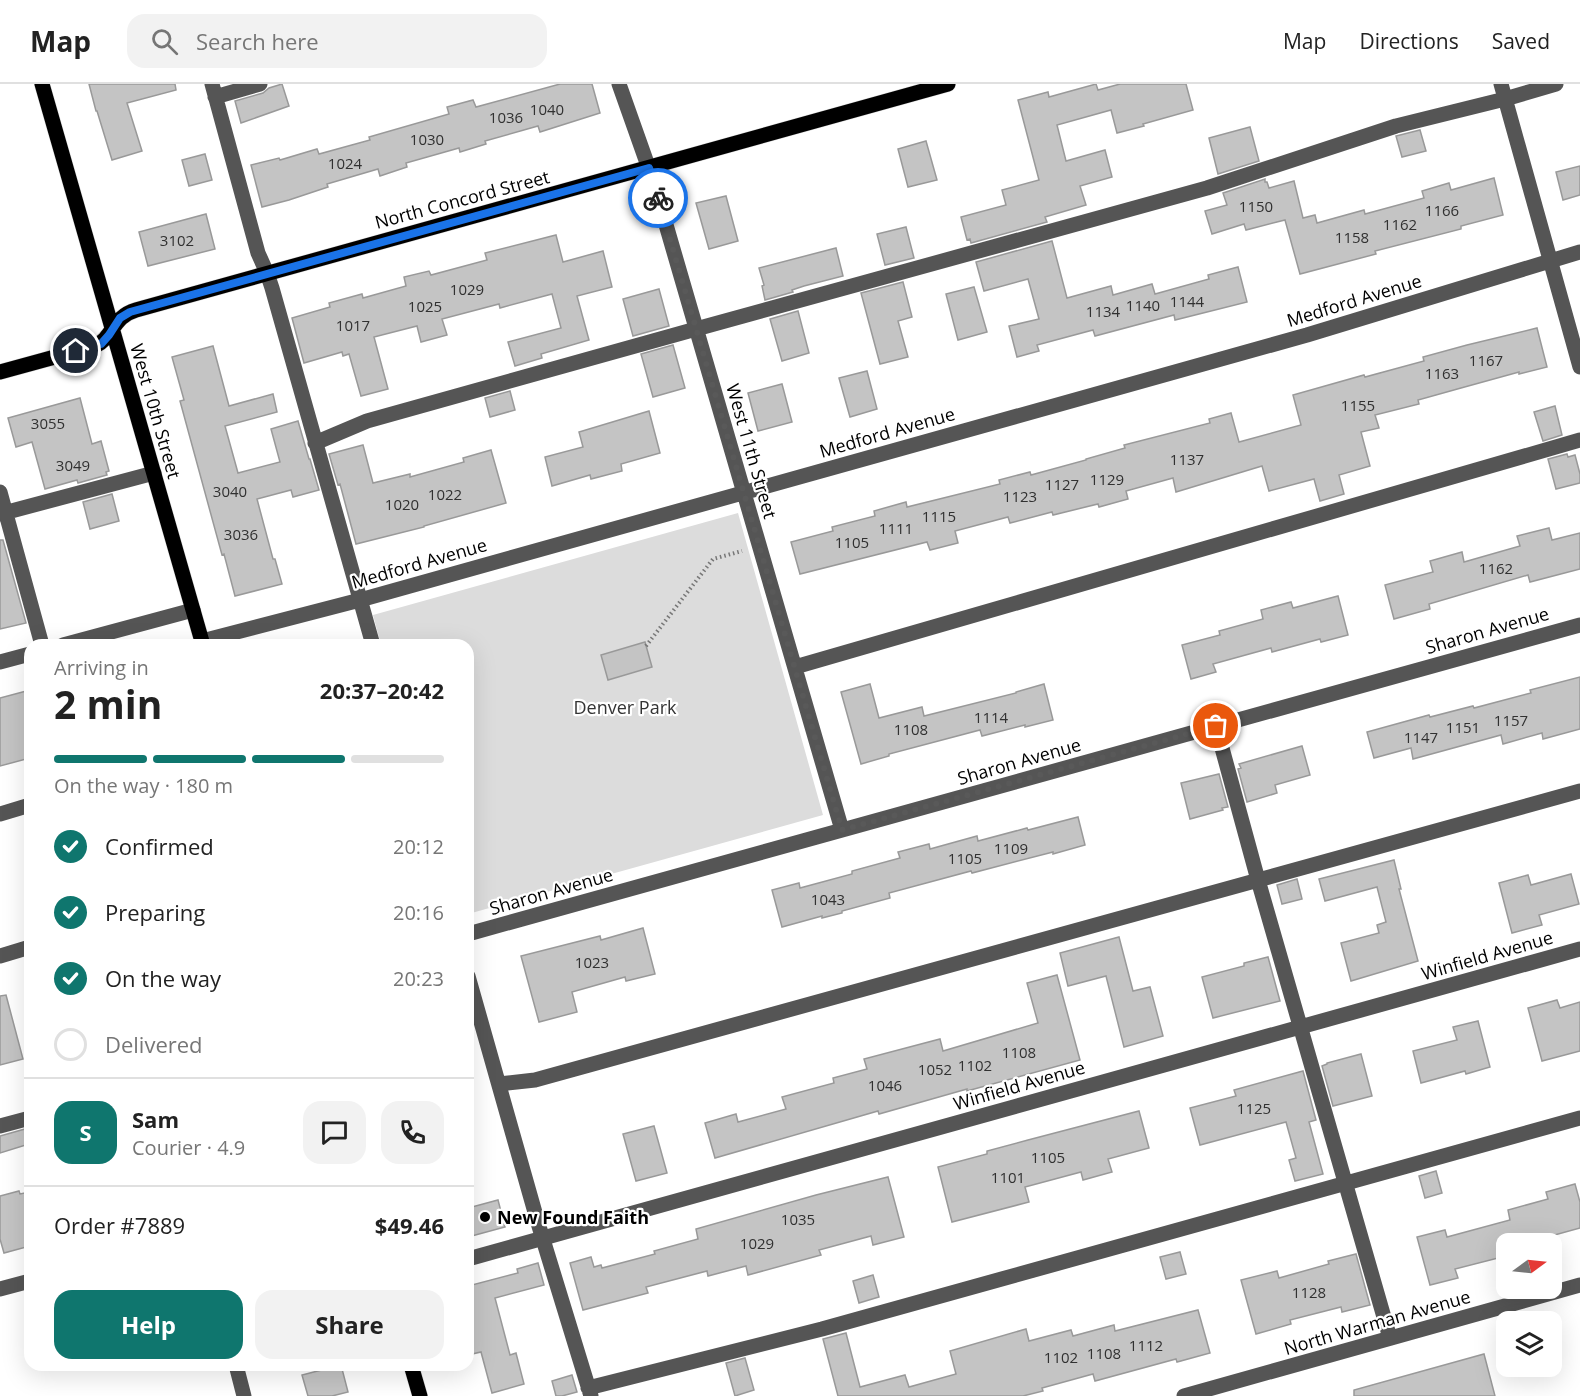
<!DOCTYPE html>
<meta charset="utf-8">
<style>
:root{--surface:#fff;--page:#f2f2f2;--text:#222;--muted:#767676;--line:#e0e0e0;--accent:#0f766e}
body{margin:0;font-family:"Open Sans",sans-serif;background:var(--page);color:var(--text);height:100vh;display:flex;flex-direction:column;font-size:22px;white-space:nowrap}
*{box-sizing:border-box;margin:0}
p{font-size:20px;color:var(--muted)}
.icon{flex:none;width:33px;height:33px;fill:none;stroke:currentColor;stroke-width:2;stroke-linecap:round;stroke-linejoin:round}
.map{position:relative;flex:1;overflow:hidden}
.side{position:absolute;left:24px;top:555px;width:450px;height:732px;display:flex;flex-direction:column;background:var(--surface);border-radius:18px;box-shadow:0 6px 24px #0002}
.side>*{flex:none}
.needle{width:39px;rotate:75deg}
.buttons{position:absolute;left:1496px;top:1149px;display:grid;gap:12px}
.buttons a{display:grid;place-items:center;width:66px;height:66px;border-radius:12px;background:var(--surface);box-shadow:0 6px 24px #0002;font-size:30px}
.pin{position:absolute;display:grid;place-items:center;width:51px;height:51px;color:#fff;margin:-26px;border:3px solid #fff;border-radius:50%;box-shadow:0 2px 6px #0007}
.courier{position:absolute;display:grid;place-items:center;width:60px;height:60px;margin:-30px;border:4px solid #1a73e8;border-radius:50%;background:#fff;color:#222;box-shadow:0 2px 8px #0007}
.overview em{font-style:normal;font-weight:700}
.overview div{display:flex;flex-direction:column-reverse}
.overview{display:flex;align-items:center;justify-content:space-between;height:102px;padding:0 30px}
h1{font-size:39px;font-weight:700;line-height:45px}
.bar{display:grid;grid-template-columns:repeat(4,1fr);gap:9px 6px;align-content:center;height:72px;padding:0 30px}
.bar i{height:8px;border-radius:4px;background:var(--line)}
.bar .active{background:var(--accent)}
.bar p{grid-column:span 4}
.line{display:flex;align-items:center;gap:15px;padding:0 30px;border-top:2px solid var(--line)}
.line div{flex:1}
.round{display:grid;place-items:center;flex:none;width:63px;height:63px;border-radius:18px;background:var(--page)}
ol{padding:0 30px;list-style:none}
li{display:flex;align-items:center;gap:18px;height:66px}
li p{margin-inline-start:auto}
li .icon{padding:6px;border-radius:50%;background:var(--accent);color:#fff;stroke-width:4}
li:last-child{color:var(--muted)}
li i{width:33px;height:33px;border:3px solid var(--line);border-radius:50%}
.cta{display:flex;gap:12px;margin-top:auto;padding:12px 30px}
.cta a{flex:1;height:69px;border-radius:18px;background:var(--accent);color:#fff;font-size:24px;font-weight:700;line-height:69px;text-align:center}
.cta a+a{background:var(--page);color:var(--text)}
header{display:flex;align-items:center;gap:36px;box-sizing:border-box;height:84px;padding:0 30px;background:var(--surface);border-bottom:2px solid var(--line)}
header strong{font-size:28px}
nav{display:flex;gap:33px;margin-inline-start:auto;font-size:21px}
.search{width:420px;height:54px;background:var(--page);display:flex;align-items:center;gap:15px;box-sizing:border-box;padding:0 21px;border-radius:18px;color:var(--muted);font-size:22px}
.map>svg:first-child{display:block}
.green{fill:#dcdcdc}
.building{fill:#c4c4c4;stroke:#999;stroke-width:1.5}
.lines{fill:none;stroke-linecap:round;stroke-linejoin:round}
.major-casing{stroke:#dbdbdb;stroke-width:16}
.path{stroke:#777;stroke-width:4;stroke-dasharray:1.5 3;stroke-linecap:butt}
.minor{stroke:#555;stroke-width:15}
.major{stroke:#000;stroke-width:15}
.done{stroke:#595959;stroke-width:6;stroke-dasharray:0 10.8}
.route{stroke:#1a73e8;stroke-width:8}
.poi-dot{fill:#000;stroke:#fff;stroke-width:2}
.labels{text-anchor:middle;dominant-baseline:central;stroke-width:4.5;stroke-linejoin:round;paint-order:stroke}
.number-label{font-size:15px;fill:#313131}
.street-label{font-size:18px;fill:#000;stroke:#fff}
.park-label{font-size:18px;fill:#333;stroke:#fff}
.poi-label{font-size:18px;font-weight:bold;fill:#000;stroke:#fff;text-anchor:start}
</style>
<header>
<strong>Map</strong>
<div class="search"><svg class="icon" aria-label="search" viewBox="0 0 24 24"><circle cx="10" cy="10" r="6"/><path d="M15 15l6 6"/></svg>Search here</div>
<nav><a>Map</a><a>Directions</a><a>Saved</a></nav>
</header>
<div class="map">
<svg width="1580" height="1312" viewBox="0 0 1580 1312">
<rect width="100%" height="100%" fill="#fff"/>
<path class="green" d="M738,429L823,731L468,830V561H381L373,531Z"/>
<path class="building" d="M89,0H175L176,6L127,19L142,67L112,76L97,27H96Z
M282,0L289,22L241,39L235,17L263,9L269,4Z
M560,0H592L600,29L540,48L538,42L485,57L486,60L460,68L459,64L406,79L407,83L380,92L378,85L327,100L328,103L289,116L262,123L251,81L279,74L280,76L317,65L319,70L370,56L369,53L449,30L447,23L473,16L476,23Z
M1096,0L1098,6L1120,0H1186L1193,26L1143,40L1144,42L1117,49L1111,26L1057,41L1066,77L1105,66L1112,93L1080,102L1086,121L1045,133L1047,138L971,159L970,155L967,156L961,133L1006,121L1002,106L1039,96L1018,16L1048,8L1049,13Z
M1250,43L1259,77L1218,90L1209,54Z
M1420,46L1426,67L1402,73L1396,52Z
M926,57L937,96L908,103L898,65Z
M205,70L212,96L189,102L182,76Z
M1580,82V111L1563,116L1556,88Z
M1494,94L1503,131L1461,142V145L1375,167L1376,170L1300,190L1285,136L1246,146L1244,140L1212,150L1205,127L1227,121L1223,109L1265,95V98H1267L1269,104L1294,97L1303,134L1315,131L1317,139L1364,126L1365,130L1424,114L1422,107L1449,99L1451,106Z
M726,112L738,157L709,165L696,119Z
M206,130L215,165L148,182L139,148Z
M906,143L914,174L885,181L877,150Z
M556,151L563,178L603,167L612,203L577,212L589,256L541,270L542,274L515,282L508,258L561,244L552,210L500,224L499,220L442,235L447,251L421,258L417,242L374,253L388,305L361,312L349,270L343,272L342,268L304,279L292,234L330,223L329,219L362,210L363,214L406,202L404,193L429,187L431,191L487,176L485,169Z
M1052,157L1067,214L1111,202L1113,211L1152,200L1155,210L1209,195L1208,191L1238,183L1247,218L1175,236L1174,231L1095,252L1093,246L1037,261L1039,267L1017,273L1009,242L1039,235L1028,195L984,207L976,178Z
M836,164L843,192L804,202L792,206L793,208L765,216L762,202L764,201L759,184Z
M903,198L912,233L898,237L908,273L880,280L861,209Z
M974,203L987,248L958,256L946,210Z
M659,205L669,242L633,252L623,215Z
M798,227L809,269L782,277L770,235Z
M1537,244L1547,283L1519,290V288L1461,304L1418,316L1419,320L1375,331L1379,344L1361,348L1370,382L1339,391L1344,410L1320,417L1314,395L1269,407L1262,382L1176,408L1173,394L1126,407L1128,415L1099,423L1098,420L1053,431L1052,428L1010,439L1008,433L955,447L958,459L930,466L927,458L800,490L791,458L833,447L832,443L875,432L874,427L906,418L907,423L1000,400L999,396L1030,388L1031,391L1086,376V375L1125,364L1124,361L1210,339L1209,335L1231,329L1239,358L1301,341L1293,311L1364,291L1365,293L1424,277L1423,273L1467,261Z
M673,261L685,304L653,313L641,270Z
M213,262L229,322L273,310L277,328L225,342L238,389L280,378L271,345L298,337L309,375H310L319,406L293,413L291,406L257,415L273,475H275L282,500L235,512L224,470L222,471L180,317L184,316L172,273Z
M867,287L877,325L850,333L839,294Z
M782,300L792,338L758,347L748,309Z
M510,307L515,326L490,333L485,314Z
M80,314L92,360L101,357L109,387L106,388L107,391L78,399L77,396L45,405L32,358L16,363L8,334Z
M1555,322L1562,351L1543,357L1534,328Z
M649,327L660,369L621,380L622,387L591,395L590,391L552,402L545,373L583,363L579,348Z
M363,361L373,399L410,390V393L464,378L463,374L491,366L506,419L424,442V443L356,460L340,400L338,401L329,370Z
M1567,370L1568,373L1575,371L1580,390V399L1556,405L1548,375Z
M112,410L119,437L90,445L83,418Z
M1549,444L1552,456L1580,449V485L1530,498L1528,491L1429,520L1430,525L1394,535L1385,501L1433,488L1430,477L1462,468L1464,478L1520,462L1517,452Z
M0,456H3L26,539L0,545Z
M1338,512L1348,551L1321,558L1320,555L1272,568L1271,564L1213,580L1216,588L1191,595L1182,561L1220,551L1219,547L1263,535L1261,526L1291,518L1293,524Z
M645,558L652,583L608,596L601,571Z
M1580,593V645L1543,655L1542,649L1503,660L1501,651L1413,675L1411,664L1374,674L1367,648L1429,631L1430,633L1473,622L1474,624L1531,609L1530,606Z
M870,600L879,634L922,623L924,632L1016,609V608L1044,600L1053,636L1025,643V641L982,652L980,646L889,670V672L861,680L841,608Z
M30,606V674L0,682V614Z
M1302,662L1310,691L1275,701L1277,709L1247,718L1238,685L1241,684L1239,680Z
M1219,690L1228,723L1222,724L1223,726L1190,735L1181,699Z
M1078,733L1085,761L1053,770V768L972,789L971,787L889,809L890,814L842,827V829L822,834V832L782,843L772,806L799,799L800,804L852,790V787L900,774L898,768L929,760L930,765L977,752L978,757L1027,744L1028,746Z
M1394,776L1401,805H1399L1418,877L1351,897L1341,859L1379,849L1377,841L1386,838L1377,803L1325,817L1319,795Z
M1571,790L1579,820L1539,831L1542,841L1512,849L1499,799L1528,791L1531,801Z
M1297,795L1302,815L1282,820L1277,801Z
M643,844L655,890L626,897L625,893L572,908L577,928L539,938L521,872L600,852L601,856Z
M1119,853L1133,907L1150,903L1163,952L1124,963L1106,892L1068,902L1060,869Z
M1268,873L1280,917L1213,934L1202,893L1244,882V879Z
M1057,891L1080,976L967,1007V1005L879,1030L878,1027L715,1074L705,1039L736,1030L738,1038L786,1025L782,1013L834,999L833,994L867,985L864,975L940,955L943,967L1038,939L1027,899Z
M6,911L23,975L0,981V912Z
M1557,916L1560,924L1580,918V967L1542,977L1528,924Z
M1478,937L1490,983L1466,990L1465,987L1421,999L1413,967L1457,956L1453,943Z
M1361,970L1372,1012L1333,1022L1322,982L1327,980V979Z
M1303,987L1316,1036L1309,1038L1323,1090L1295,1097L1289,1076L1296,1074L1286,1038L1200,1061L1190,1024L1236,1012L1234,1006Z
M1139,1027L1149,1064L1108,1075L1112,1088L1083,1096L1081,1088L1025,1103L1029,1118L952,1138L938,1083L987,1070V1067L1028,1056Z
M654,1042L667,1089L636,1097L623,1050Z
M25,1045L29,1060L0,1069V1052Z
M1436,1087L1442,1109L1425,1114L1419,1092Z
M888,1093L904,1153L873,1161L871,1152L819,1166L821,1171L748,1191L746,1182L708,1192L707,1187L646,1203L648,1209L583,1226L570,1179L591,1173L594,1183L601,1181L602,1184L655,1170L654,1167L698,1155L696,1145L816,1111Z
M1575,1100L1580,1118V1144L1540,1155L1541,1160H1503L1506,1172L1455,1185L1458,1194L1430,1201L1417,1153L1445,1146L1447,1153L1510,1136L1508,1126L1548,1115L1546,1108Z
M19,1107L20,1110L30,1108V1162L4,1169L0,1155V1112Z
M498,1116L505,1143L468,1153V1124Z
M1180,1168L1186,1190L1166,1195L1160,1173Z
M1356,1170L1370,1221L1342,1228L1341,1223L1290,1236L1291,1240L1256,1250L1241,1196L1277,1187L1279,1194L1329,1180L1328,1177Z
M538,1179L544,1201L495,1214L510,1271L516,1269L524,1300L492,1309L481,1268L468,1271V1202L518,1189L517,1185Z
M873,1191L879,1213L859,1219L853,1197Z
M1198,1226L1210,1269L1177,1278L1176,1275L1095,1297L1093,1290L1042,1304L1043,1307L1023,1312H838L823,1255L846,1249L860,1303L905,1291L909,1303L956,1290L950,1267L1026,1245L1029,1257L1071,1246L1073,1252L1114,1241L1115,1247Z
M1484,1270L1495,1312H1354V1306Z
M745,1274L754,1306L735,1312L726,1279Z
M341,1281L348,1308L332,1312H308L302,1291Z
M572,1291L577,1308L562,1312H556L552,1297Z"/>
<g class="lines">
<defs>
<path id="major" d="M42,0L203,561
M0,288L95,262C114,253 112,233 136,226L948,0
M411,1281L420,1312"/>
</defs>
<use href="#major" class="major-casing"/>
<path class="path" d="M646,562L713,475L742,467"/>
<path class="minor" d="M212,0L258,169L267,189L272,204L373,561
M619,0L653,96L842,746
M1501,0L1580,283
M215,13L260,0
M315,359L367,337L696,245L1207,104L1396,42L1505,15L1556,0
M0,408L42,561
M0,430L154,389
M202,557L360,516L1307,251L1580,168
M63,561L193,526
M0,578L30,570
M795,583L1580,356
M1216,642L1258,796L1390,1254
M0,730L30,721
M468,850L1580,541
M0,872L30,863
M468,892L538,1139L591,1312
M499,1000L535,996L1580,707
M0,1042L30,1034
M468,1175L1580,865
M0,1205L30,1197
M236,1281L244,1312
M588,1304L822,1245L1580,1034
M1184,1312L1580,1201"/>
<use href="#major" class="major"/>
</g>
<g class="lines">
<path class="done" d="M658,114L842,746L1216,642"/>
<path class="route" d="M76,267L101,260L109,251L120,234L130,228L649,84L658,114"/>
</g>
<circle class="poi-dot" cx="485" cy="1133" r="6"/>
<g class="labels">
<g class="number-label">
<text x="547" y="25">1040</text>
<text x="506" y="33">1036</text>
<text x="427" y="55">1030</text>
<text x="345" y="79">1024</text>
<text x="1256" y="122">1150</text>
<text x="1442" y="126">1166</text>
<text x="1400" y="140">1162</text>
<text x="1352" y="153">1158</text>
<text x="177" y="156">3102</text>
<text x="467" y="205">1029</text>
<text x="1187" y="217">1144</text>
<text x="1143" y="221">1140</text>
<text x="425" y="222">1025</text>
<text x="1103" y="227">1134</text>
<text x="353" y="241">1017</text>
<text x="1486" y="276">1167</text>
<text x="1442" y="289">1163</text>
<text x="1358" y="321">1155</text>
<text x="48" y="339">3055</text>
<text x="1187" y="375">1137</text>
<text x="73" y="381">3049</text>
<text x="1107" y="395">1129</text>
<text x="1062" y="400">1127</text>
<text x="230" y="407">3040</text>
<text x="445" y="410">1022</text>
<text x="1020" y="412">1123</text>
<text x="402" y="420">1020</text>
<text x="939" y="432">1115</text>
<text x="896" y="444">1111</text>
<text x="241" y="450">3036</text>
<text x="852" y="458">1105</text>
<text x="1496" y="484">1162</text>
<text x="991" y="633">1114</text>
<text x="1511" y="636">1157</text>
<text x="1463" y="643">1151</text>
<text x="911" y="645">1108</text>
<text x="1421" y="653">1147</text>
<text x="1011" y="764">1109</text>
<text x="965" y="774">1105</text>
<text x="828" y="815">1043</text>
<text x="592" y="878">1023</text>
<text x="1019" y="968">1108</text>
<text x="975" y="981">1102</text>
<text x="935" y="985">1052</text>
<text x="885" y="1001">1046</text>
<text x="1254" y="1024">1125</text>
<text x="1048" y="1073">1105</text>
<text x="1008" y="1093">1101</text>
<text x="798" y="1135">1035</text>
<text x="757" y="1159">1029</text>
<text x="1309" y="1208">1128</text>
<text x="1146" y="1261">1112</text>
<text x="1104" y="1269">1108</text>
<text x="1061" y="1273">1102</text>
</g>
<g class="street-label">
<text transform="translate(462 115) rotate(-15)">North Concord Street</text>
<text transform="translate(1354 216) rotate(-17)">Medford Avenue</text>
<text transform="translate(156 327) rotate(74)">West 10th Street</text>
<text transform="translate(887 348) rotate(-16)">Medford Avenue</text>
<text transform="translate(752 367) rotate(74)">West 11th Street</text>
<text transform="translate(419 479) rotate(-16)">Medford Avenue</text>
<text transform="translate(1487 546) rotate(-16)">Sharon Avenue</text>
<text transform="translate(1019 677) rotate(-16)">Sharon Avenue</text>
<text transform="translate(551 807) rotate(-16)">Sharon Avenue</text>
<text transform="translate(1487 871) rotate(-16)">Winfield Avenue</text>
<text transform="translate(1019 1001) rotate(-16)">Winfield Avenue</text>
<text transform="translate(1377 1238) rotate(-16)">North Warman Avenue</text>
</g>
<g class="park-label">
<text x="625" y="623">Denver Park</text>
</g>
<g class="poi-label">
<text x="497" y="1133">New Found Faith</text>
</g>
</g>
</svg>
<div class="buttons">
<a><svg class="needle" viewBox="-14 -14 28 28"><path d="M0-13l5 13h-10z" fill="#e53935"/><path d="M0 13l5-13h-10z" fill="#767676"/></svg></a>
<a><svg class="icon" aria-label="layers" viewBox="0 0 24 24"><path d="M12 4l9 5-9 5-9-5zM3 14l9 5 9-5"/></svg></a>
</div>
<div class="pin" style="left:1216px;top:642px;background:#ea580c"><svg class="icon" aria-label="bag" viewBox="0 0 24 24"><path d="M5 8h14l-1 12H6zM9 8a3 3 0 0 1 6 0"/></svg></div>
<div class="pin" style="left:76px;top:267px;background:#1f2937"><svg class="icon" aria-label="home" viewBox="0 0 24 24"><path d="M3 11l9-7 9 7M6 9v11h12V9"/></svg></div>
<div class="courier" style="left:658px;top:114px"><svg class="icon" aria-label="bike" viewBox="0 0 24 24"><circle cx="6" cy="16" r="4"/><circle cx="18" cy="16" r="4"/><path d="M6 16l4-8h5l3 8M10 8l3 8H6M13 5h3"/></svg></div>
<section class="side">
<div class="overview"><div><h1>2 min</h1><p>Arriving in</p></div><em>20:37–20:42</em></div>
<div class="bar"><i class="active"></i><i class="active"></i><i class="active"></i><i></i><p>On the way · 180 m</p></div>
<ol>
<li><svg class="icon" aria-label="check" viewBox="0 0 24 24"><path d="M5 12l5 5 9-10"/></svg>Confirmed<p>20:12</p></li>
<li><svg class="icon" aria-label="check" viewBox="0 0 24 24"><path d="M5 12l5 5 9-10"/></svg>Preparing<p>20:16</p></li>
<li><svg class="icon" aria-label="check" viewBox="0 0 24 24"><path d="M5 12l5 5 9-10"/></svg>On the way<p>20:23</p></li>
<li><i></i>Delivered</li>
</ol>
<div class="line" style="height:108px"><b class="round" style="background:var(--accent);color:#fff">S</b><div><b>Sam</b><p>Courier · 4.9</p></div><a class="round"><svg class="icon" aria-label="chat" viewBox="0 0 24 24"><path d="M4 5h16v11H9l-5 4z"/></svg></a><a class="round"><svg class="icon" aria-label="phone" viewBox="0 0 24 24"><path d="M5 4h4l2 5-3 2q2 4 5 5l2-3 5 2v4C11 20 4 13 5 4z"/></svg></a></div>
<div class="line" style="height:78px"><div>Order #7889</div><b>$49.46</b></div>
<div class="cta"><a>Help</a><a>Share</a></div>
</section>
</div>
